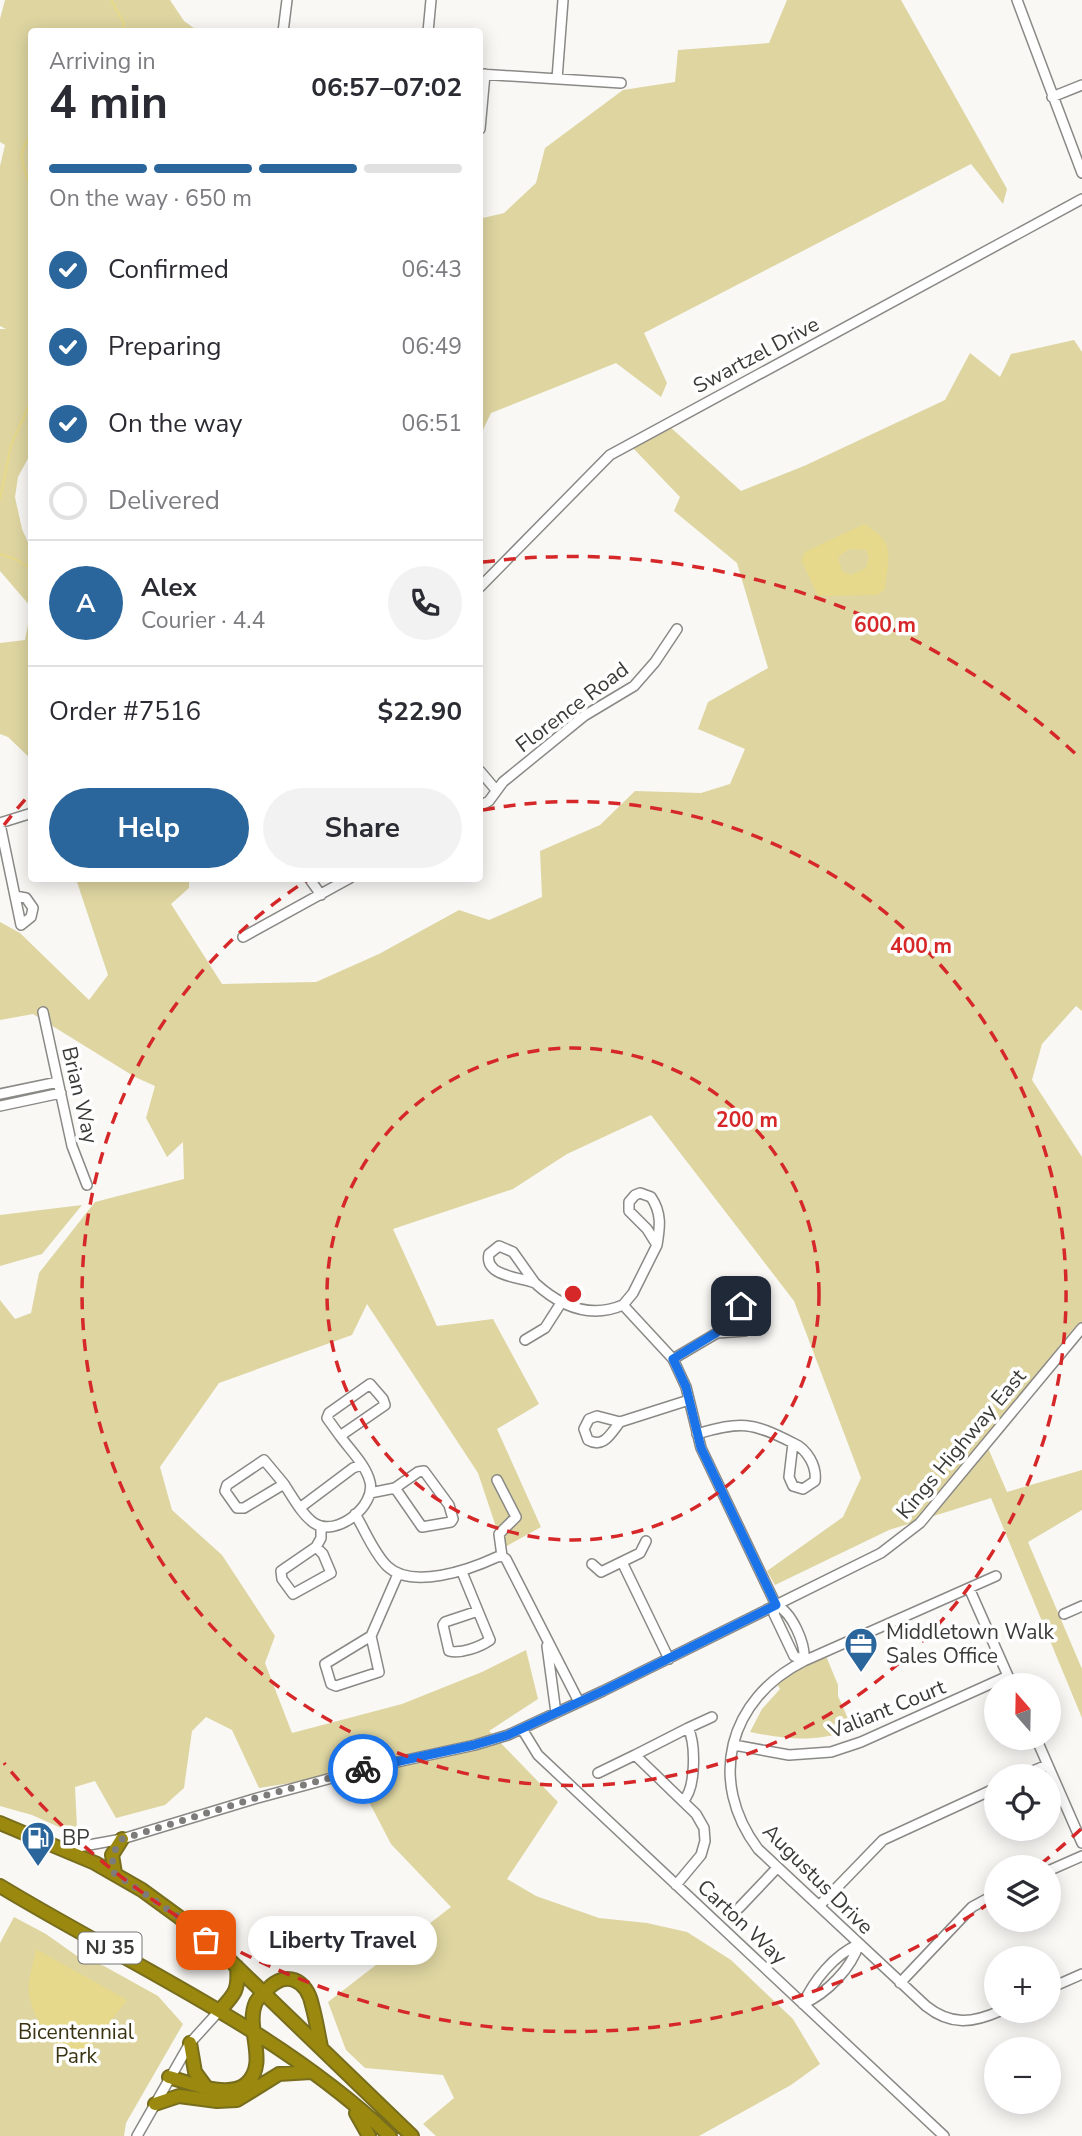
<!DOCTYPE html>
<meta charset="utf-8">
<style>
:root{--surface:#fff;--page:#f2f2f3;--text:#2b2b33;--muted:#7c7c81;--line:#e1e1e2;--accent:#2a659c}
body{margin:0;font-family:"Nunito Sans",sans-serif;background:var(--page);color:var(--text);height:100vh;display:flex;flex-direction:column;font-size:26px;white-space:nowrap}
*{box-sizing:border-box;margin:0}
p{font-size:23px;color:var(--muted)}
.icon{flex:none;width:38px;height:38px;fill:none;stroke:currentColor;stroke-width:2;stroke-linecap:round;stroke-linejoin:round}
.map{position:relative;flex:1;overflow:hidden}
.details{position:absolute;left:28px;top:28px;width:455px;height:854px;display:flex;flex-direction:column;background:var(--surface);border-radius:7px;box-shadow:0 4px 18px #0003}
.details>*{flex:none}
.needle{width:46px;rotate:340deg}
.tools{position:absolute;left:984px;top:1673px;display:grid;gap:14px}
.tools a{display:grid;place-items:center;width:77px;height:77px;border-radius:50%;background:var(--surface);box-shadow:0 4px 18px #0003;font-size:35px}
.pin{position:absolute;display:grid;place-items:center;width:60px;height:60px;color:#fff;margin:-30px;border-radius:14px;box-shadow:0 4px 10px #0006}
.courier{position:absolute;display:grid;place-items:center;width:70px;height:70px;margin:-35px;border:5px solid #1a73e8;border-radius:50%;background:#fff;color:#222;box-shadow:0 2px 9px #0007}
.bubble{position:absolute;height:49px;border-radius:24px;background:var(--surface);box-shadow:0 4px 18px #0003;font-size:23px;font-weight:700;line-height:49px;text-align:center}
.headline em{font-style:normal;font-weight:700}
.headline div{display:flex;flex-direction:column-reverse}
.headline{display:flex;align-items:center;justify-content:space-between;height:119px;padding:0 21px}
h1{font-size:46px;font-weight:700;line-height:52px}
.bar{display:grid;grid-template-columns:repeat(4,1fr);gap:10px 7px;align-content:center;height:84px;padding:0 21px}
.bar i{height:9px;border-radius:5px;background:var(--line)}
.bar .selected{background:var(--accent)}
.bar p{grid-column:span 4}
.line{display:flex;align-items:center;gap:18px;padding:0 21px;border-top:2px solid var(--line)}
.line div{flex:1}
.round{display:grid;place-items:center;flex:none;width:74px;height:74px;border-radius:37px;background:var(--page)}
ol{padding:0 21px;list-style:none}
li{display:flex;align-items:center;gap:21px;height:77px}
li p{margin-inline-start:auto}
li .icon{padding:7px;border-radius:50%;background:var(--accent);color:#fff;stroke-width:4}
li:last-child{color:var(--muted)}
li i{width:38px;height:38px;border:4px solid var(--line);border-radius:50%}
.primary-button{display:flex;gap:14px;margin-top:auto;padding:14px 21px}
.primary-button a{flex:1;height:80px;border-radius:42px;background:var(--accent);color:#fff;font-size:28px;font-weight:700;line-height:80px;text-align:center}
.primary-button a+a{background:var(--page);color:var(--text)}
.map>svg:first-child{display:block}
.green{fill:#ded5a1}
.water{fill:#e6d98b;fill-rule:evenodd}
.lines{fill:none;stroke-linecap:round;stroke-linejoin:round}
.stream{stroke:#e6d98b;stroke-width:2.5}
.minor-casing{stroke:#8a8986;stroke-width:12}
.highway-casing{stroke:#786d1d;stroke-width:16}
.minor{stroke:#fff;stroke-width:9}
.highway{stroke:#9a890e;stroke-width:12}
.done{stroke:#7d7c7a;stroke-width:7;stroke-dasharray:0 12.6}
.route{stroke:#1a73e8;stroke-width:9}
.ring{fill:none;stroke:#d62828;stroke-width:3.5;stroke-dasharray:12 9}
.labels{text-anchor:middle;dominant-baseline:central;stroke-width:7;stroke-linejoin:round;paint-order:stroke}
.shield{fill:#fff;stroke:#757574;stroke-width:2}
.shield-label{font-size:19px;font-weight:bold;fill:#3a3a38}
.street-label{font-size:21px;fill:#3a3a38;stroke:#fff}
.poi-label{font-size:21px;fill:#3a3a38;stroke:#fff;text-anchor:start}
.park-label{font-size:21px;fill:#393311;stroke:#fff}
.centre{fill:#d62828;stroke:#fff;stroke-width:3.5}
.ring-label{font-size:21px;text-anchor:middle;font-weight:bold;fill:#d62828;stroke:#fff;stroke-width:7;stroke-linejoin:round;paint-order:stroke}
</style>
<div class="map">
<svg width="1082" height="2136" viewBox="0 0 1082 2136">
<rect width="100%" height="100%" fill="#f9f8f5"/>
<path class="green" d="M5,0H170L184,21L198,31L32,32V451L18,477L15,497L22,529L31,549V607L0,571V329H6L0,326V166L5,145L0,142V19Z
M787,0H901L1007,189L1003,204L971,164L644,333L667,383L661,397L616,363L491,413L480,436V215L483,218L504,213L536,183L545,148L623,90L675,82L678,50L769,43Z
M1074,340L1082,352V1011L1076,1006L1042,1044L1032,1080L1082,1157V1333L985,1441L1007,1492L1082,1470V1510L1028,1542L1082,1669V1718L991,1498L889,1530L775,1585L767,1571L843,1517L861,1478L794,1301L651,1115L567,1154L513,1189L393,1229L437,1326L493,1319L539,1404L497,1429L541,1527L503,1548L478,1473L367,1304L352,1335L219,1383L160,1467L172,1510L222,1555L275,1636L265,1663L292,1733L402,1704L482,1672L526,1650L538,1699L489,1731L558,1802L507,1879L536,1896L599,1918L647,1923L687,1932L731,1960L793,2019L820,2064L791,2085L699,2136H436L423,2124L454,2098L443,2075L365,2068L346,2050L328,2002L451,1907L391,1844L354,1773L259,1788L232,1730L206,1717L192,1731L184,1788L165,1805L116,1818L95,1781L75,1787L77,1828L70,1832L32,1815L0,1806V1300L15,1319L31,1313L39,1273L95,1202L184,1179L183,1142L167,1157L146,1118L155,1086L135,1077L33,1014L0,1020V922L20,933L89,1000L108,975L76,879H189V888L171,904L222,984L316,982L379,954L459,910L489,920L542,897L540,851L600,825L635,791L701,793L730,784L745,749L698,729L708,702L768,668L737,563L674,511L680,497L632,447L669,426L741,491L804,466L945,400L970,353L1000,377L1011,354Z
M31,609L32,759H31L8,737L0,734V643L25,640Z
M82,1205L42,1254L0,1266V1215Z
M826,1656L838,1685V1696L853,1730C814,1742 789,1740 750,1732L762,1709L780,1689L777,1684L804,1666Z
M14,1917L46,1934L77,1956L104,1966L158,1996L183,2024L126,2123L124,2136H0V1943Z"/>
<path class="water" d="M864,524C897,543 888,556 885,589L877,595L818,596L801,560L805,552ZM849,549L866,550L869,556L866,568L851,575L842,571L838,557Z
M36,1949L127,2000L76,2064C55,2044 34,2024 29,1994C27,1981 34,1963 36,1949Z"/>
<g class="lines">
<path class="stream" d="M111,0L124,23L122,32
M32,135C14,154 24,168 32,190
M0,500L11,445L32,399
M0,554L15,559L32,569"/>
<defs>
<path id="minor" d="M1017,0L1082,173
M283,32L287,0
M428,32L431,0
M480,74L621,83
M557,79L563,0
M1052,97L1082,85
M480,129L485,74
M480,587L610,455L1082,199
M480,771L496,790
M480,806L489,801L503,782L584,716L634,686L655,662L677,629
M0,823L32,813
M0,824L21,925L31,917L33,908L26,898L15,896
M309,878L321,895
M243,937L350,878
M43,1012L72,1146L87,1185
M0,1094L58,1082
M0,1106L61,1093
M640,1193L651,1197C662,1213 660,1227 657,1245L647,1229L629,1211V1202L635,1195Z
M499,1246L513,1252L535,1283C519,1277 484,1276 489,1254Z
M535,1283C560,1306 590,1319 623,1305
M623,1305L673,1359L686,1387L701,1448L776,1605
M623,1305L633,1293L657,1245
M735,1306H741L752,1310V1324L745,1331L717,1333Z
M525,1340L545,1328L561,1303
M673,1359L717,1333
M370,1384L383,1399L385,1405L340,1436L327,1418L329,1413Z
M597,1416L620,1422C611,1433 604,1449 588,1440L584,1429L589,1419Z
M620,1422L689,1400
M697,1434C741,1421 752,1422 793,1443
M793,1443C807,1449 817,1466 815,1481L803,1489L793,1486L789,1477Z
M264,1460L284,1484L244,1508H237L225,1491L227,1485Z
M424,1471L449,1505L453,1519L451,1522L422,1527L395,1488L418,1472Z
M497,1480L516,1517L499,1534L502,1556
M284,1484C292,1496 302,1515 314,1523C336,1538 376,1506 370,1482C366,1465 350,1450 340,1436
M370,1493L395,1488
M301,1507L353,1468L361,1465
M355,1514C365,1530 373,1552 387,1566C412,1590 469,1570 497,1557L502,1556L506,1559L579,1702
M316,1547L323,1554L331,1573L293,1594L282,1579L281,1571Z
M316,1547L321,1538V1526
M622,1562L669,1659
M592,1564L601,1572L640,1553L646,1541
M462,1572L478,1611
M996,1576L804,1661C728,1699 707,1781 758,1849L926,2006C951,2026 973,2023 1000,2011
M969,1588L1012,1685
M776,1605C792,1612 806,1644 804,1661L794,1656L774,1614Z
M478,1611L490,1640C480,1647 461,1654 449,1651L443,1625L445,1622Z
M1064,1614L1082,1606
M371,1636L379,1672L336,1686L331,1684L325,1664Z
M371,1636L398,1574
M547,1646L556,1713
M688,1728L712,1717
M522,1729L538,1755L944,2136
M1036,1738L1082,1843
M734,1745L789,1755L831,1752L861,1742L1008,1676
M598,1773L635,1755
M1021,1776L1047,1765
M67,1849L122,1839L254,1799L365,1769L475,1745L508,1735L603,1691L881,1553L920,1523L1082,1328
M1048,1871L1082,1856
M676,1885L701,1855L705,1841L704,1828L696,1814L635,1755L688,1728C696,1744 696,1789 683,1801
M819,1906L883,1840L996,1788
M739,1908L777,1868
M900,1983L972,1907L996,1894
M1048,1989L1082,1974
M803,2004C827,1993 851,1969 859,1944
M803,2004C814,1980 834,1955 859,1944
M137,2136L190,2043L220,2010"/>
<path id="highway" d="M0,1823L95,1863L142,1890L179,1917L216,1947L412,2136
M115,1873L112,1855L122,1839
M0,1886C132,1966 276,2028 390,2136
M220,2010C235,1994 239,1990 237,1967
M190,2043L195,2072L206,2087
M169,2077C190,2083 228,2099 246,2084C270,2063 244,2028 256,2002C259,1997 263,1994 267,1990C286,1969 307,1980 312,2005C316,2019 318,2033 321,2047
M155,2104L179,2096L217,2101L237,2100L279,2074L311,2072
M356,2113L369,2136"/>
</defs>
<use href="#minor" class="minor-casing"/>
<use href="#highway" class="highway-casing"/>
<use href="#minor" class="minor"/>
<use href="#highway" class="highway"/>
</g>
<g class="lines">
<path class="done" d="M206,1940L179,1917L114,1873L112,1855L122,1839L259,1797L363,1769"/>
<path class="route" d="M363,1769L474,1745L508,1735L603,1691L776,1605L701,1448L686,1387L673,1359L716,1333L731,1309L741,1306"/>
</g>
<g class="ring">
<circle cx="573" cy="1294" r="246"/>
<path d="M483 810A492 492 0 1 1 309 879"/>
<path d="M1081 1829A738 738 0 0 1 1042 1863M991 1902A738 738 0 0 1 4 1763M4 825A738 738 0 0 1 29 795M483 562A738 738 0 0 1 1081 759"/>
</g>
<defs>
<symbol id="office-pin" viewBox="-11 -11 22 30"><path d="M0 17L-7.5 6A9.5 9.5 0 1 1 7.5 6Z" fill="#2a659c" stroke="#fff"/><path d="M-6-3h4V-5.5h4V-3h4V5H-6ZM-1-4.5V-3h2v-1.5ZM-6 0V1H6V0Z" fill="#fff"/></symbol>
<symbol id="fuel-pin" viewBox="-11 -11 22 30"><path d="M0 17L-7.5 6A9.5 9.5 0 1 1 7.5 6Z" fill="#2a659c" stroke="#fff"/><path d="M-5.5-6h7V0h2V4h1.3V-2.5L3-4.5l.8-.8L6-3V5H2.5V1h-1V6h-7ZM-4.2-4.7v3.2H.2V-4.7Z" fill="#fff"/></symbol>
</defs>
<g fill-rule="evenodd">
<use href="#office-pin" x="842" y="1625" width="38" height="52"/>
<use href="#fuel-pin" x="19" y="1819" width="38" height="52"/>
</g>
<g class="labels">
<rect class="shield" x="78.5" y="1932.5" width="63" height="31" rx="5"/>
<g class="shield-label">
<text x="110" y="1948">NJ 35</text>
</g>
<g class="street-label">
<text transform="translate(756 355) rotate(-28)">Swartzel Drive</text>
<text transform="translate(572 707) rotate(-37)">Florence Road</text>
<text transform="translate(80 1095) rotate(77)">Brian Way</text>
<text transform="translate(961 1444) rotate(-50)">Kings Highway East</text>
<text transform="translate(887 1709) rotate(-22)">Valiant Court</text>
<text transform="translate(818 1879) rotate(45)">Augustus Drive</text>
<text transform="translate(742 1922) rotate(43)">Carton Way</text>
</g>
<g class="poi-label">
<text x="886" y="1632">Middletown Walk<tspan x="886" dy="24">Sales Office</tspan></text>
<text x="62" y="1838">BP</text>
</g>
<g class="park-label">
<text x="76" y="2032">Bicentennial<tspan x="76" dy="24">Park</tspan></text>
</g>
</g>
<circle cx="573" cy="1294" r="10" class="centre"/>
<g class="ring-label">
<text x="885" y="632">600 m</text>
<text x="921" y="953">400 m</text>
<text x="747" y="1127">200 m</text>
</g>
</svg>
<div class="tools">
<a><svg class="needle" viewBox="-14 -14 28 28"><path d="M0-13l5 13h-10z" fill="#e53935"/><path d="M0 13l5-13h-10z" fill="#7c7c81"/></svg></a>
<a><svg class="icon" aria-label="locate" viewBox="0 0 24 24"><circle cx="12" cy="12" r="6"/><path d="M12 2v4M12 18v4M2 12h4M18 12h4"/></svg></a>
<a><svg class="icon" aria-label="layers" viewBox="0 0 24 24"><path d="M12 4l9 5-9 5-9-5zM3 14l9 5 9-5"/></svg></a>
<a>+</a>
<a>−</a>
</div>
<div class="pin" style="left:206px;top:1940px;background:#ea580c"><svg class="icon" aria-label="bag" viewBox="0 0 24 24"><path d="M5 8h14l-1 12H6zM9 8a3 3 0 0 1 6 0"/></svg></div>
<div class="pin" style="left:741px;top:1306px;background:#1f2937"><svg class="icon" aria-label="home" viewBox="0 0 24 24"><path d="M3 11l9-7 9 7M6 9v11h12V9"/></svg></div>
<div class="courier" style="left:363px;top:1769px"><svg class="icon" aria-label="bike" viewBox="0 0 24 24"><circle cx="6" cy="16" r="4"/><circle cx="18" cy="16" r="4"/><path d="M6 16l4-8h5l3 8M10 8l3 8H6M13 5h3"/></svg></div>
<div class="bubble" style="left:248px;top:1916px;width:189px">Liberty Travel</div>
<section class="details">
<div class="headline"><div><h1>4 min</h1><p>Arriving in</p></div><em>06:57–07:02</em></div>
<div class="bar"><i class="selected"></i><i class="selected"></i><i class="selected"></i><i></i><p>On the way · 650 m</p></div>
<ol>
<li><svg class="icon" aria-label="check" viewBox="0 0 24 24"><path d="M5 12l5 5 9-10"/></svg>Confirmed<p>06:43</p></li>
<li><svg class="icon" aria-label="check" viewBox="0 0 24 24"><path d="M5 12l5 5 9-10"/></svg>Preparing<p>06:49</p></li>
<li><svg class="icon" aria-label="check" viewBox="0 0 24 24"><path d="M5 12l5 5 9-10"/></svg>On the way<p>06:51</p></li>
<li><i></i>Delivered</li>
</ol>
<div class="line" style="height:126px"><b class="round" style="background:var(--accent);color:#fff">A</b><div><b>Alex</b><p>Courier · 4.4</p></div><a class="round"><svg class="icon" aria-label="phone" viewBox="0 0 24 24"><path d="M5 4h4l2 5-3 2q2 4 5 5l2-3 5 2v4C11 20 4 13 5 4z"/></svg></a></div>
<div class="line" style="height:91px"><div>Order #7516</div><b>$22.90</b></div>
<div class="primary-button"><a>Help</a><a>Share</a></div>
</section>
</div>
